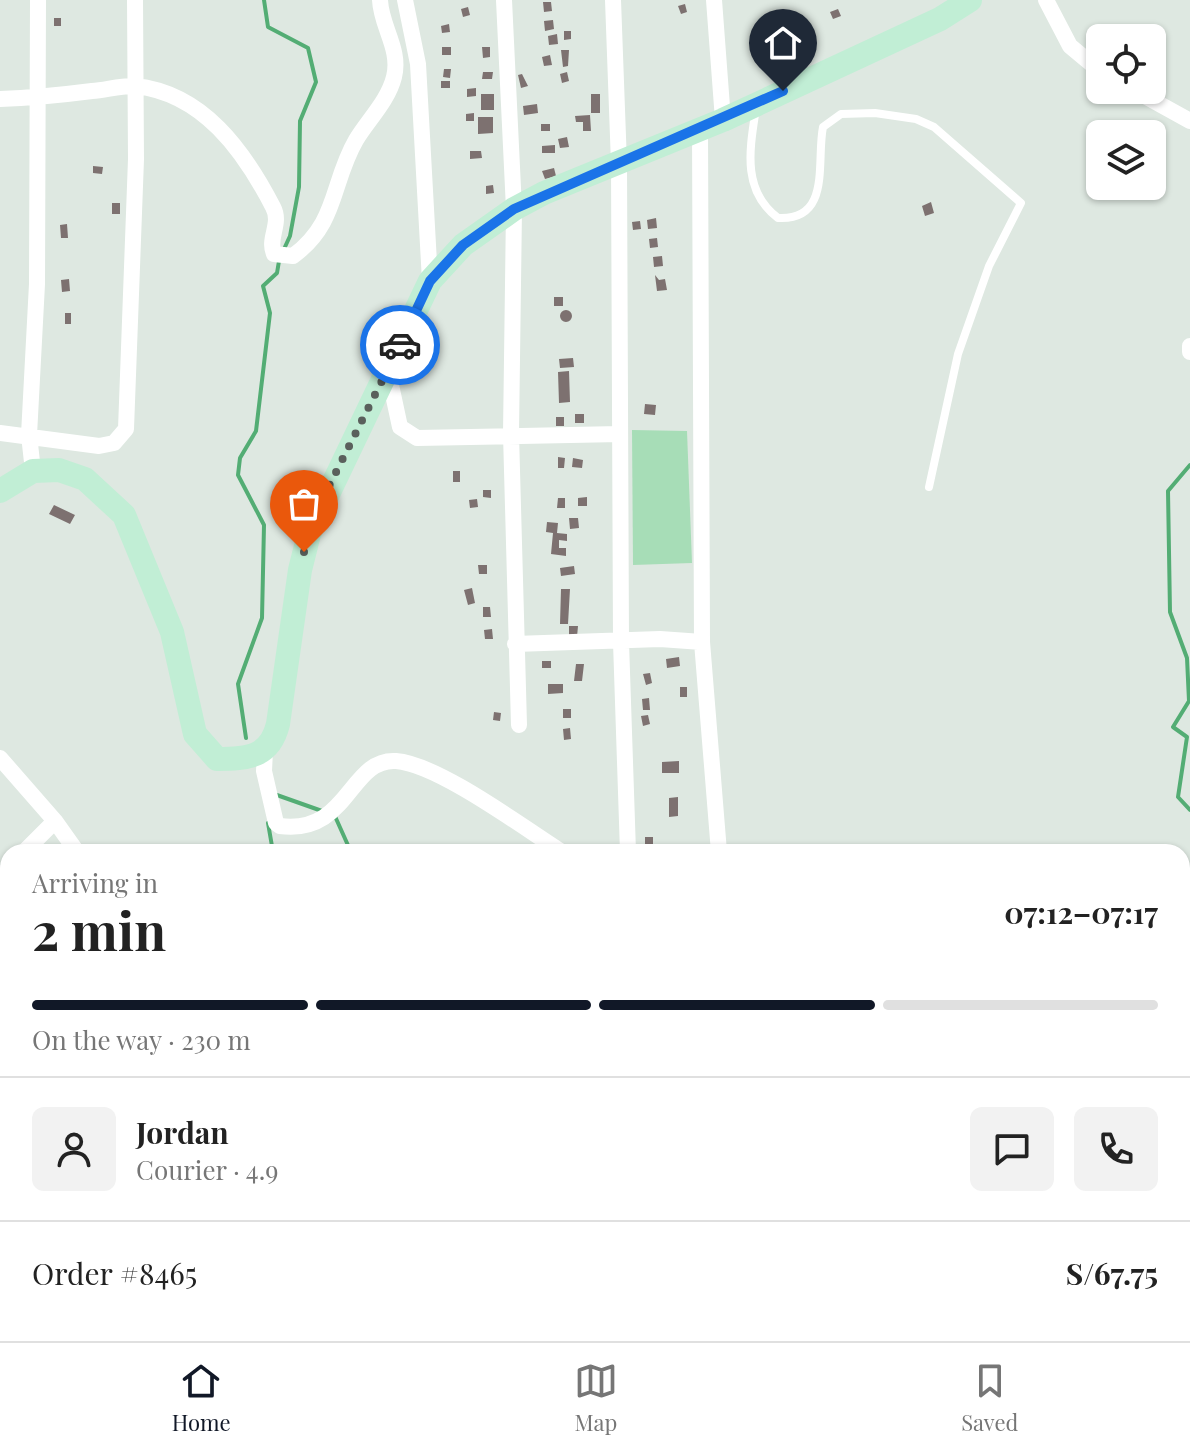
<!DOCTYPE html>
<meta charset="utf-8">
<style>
:root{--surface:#fff;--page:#f2f2f2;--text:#222;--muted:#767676;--line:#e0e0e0;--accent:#111827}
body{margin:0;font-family:"Playfair Display",serif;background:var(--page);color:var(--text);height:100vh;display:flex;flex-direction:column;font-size:30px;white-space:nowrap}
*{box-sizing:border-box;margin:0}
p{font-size:26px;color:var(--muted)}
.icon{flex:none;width:44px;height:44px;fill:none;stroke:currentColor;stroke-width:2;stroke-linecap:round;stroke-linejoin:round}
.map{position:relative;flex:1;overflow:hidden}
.sheet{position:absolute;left:0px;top:844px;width:1190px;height:498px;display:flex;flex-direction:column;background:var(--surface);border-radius:24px 24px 0 0;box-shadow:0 2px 6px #0004}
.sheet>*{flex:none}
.fabs{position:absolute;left:1086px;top:24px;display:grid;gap:16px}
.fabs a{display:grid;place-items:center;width:80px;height:80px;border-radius:12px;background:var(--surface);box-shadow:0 2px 6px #0004;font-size:40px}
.pin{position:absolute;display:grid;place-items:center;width:68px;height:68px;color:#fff;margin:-82px -34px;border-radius:50% 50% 50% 0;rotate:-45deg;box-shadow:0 0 8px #0007}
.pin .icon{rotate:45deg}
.courier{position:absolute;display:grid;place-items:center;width:80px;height:80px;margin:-40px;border:6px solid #1a73e8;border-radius:50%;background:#fff;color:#222;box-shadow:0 2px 10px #0007}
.summary em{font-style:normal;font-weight:700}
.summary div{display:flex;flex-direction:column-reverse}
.summary{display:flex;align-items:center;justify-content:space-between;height:136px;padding:0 32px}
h1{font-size:52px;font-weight:700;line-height:60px}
.bar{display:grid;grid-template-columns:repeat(4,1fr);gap:12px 8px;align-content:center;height:96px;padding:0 32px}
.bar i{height:10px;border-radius:6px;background:var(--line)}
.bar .selected{background:var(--accent)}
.bar p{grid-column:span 4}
.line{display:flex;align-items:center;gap:20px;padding:0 32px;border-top:2px solid var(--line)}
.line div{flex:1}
.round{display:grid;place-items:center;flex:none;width:84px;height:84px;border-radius:12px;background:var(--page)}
.tabs{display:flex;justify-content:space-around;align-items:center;height:112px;border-top:2px solid var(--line);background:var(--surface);font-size:22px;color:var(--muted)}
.tabs a{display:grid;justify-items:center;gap:4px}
.tabs .selected{color:var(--accent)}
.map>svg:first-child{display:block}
.green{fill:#a7ddb7}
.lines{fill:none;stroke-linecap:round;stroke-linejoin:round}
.stream{stroke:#53ad74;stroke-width:4}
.building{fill:#7d7170}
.lane{stroke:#fff;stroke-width:8}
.street{stroke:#fff;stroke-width:16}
.secondary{stroke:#c1eed5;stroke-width:24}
.done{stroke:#5a605c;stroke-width:8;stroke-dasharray:0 14.4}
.route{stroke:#1a73e8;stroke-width:10}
</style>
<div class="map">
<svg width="1190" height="1341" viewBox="0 0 1190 1341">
<rect width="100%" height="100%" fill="#dee8e1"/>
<path class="green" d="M632,430L687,431L692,563L633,565Z"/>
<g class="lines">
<path class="stream" d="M264,0L268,27L308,48L316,82L300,121L299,187L290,236L284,249
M1190,465L1168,491L1170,612L1187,658L1189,701L1173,727L1187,737L1178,797L1190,810
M246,738L238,684L262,618L264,525L238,475L240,458L256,431L270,313L263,286L277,273L279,261
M274,794L322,811
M334,814L351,852
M268,823L273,852
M1182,913L1190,906
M1182,1018L1190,1022
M413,1334L414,1341
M104,1341L106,1334"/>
</g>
<path class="building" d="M543,2H551L552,11L544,12Z
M685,4L687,12L681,14L678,6Z
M468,7L470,15L463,17L461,9Z
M838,9L841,16L833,19L830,12Z
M54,18H61V26H54Z
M553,20L554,29L545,31L544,21Z
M449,24L450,32L442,33L441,26Z
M564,31H571V39L564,40Z
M557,34L558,44L549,45L548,36Z
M769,40L772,51L764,54L761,43Z
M442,47H451V55H442Z
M482,47H490V57L483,58Z
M561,50H569L568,66L563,67Z
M550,55L552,65L544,66L542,57Z
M444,69H451L450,78L443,77Z
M483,72H493L492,79H482Z
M567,72L569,81L562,83L560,74Z
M522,74L528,86L521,88L518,75Z
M441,81H450V88H441Z
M476,88V96L467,97V89Z
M481,94H494V110H481Z
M591,94H600V113H591Z
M537,104L538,113L524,115L523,106Z
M474,113V121H466V114Z
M590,115L591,131H583V122H576L575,116Z
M478,117H493V133L478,134Z
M541,124H550V131H541Z
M567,137L569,147L560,148L558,139Z
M555,145V153H542V146Z
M470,151H481L482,158L470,159Z
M93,166L103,167L102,174L93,173Z
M554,168L556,176L545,179L542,171Z
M493,185L494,193L486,194V186Z
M931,202L934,213L925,216L922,206Z
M112,203H120V214H112Z
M656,218L657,228L648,229L647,220Z
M640,221L641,229L633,230L632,222Z
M67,224L68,238H61L60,225Z
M657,238L658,247L650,248L649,239Z
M662,256L663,266L654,267L653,257Z
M655,275L659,280L665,279L667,290L657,291Z
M69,279L70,291L62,292L61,280Z
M554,297H563V306H554Z
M560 316a6 6 0 1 1 12 0a6 6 0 1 1-12 0Z
M65,313H71V324H65Z
M573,358L574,367L560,368L559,359Z
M569,371L570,402L559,403L558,372Z
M645,404L656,405L655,415L644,414Z
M575,414H584V423H575Z
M556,417H564V426H556Z
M558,457L565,458L564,468H558Z
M573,458L583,460L582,468L572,467Z
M453,471H460V482H453Z
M483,490H491V498L483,497Z
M587,497V506H578V498Z
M558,498H565V508H557Z
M477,499L478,507L470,508L469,500Z
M54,505L75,515L70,524L49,514Z
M569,518H578L579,528L570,529Z
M547,522L558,523L557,533L567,534V541L559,540V548H566V556L551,554L553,533L546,532Z
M478,565H487V574H479Z
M574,566L575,574L561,576L560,568Z
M472,588L475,603L468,605L464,590Z
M561,589H570L568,624H560Z
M483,607H490L491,617H483Z
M569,626H578L577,637H569Z
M492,629L493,639H485L484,630Z
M679,657L680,666L667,668L666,659Z
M542,661H551V668H542Z
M576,664H584L582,681H574Z
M650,673L652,683L646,685L643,674Z
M548,684H563V693L548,694Z
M680,687H687V697H680Z
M649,698L650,710H643L642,699Z
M563,709H571V718H563Z
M494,712L501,713L500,721L493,720Z
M648,715L650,724L643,726L641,716Z
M570,728L571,739L564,740L563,729Z
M679,761V773H662V762Z
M678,797V816L669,817V798Z
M645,837H653V852H645Z"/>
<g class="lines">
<path class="lane" d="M756,108C750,148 741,190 778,218C832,221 816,161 823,127L841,114L875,113L916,119L934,127L1021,203L989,266L958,354L929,487"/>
<path class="street" d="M405,0L418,64L430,281
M504,0L514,209L511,434L519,725
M613,0L619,164L621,642L628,852
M714,0L723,120
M1046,0L1070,46L1100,71
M1134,90L1190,121
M0,99C31,98 61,95 92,91C106,90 122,85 135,86C203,93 244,151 273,207C282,224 267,238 274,254L293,256C338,223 331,183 356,140C368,120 388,101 394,77C401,49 381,27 380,0
M700,130L702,642L719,852
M1190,346V352
M388,371L400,427L417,438L620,434
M0,433L99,446L114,443L126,429L136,159L135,0
M33,471L29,435L37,284L38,0
M515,644L660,639L702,642
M265,750L264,771L276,823L280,826C349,835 349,758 396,761C438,764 524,828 562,852
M0,758L55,821L77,852
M24,852L55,821
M0,877L8,869
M478,1341L479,1334
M573,1341L574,1334
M676,1341L677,1334
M774,1341L775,1334
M883,1341L884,1334"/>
<path class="secondary" d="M0,491L33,471L59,470L85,479L124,515L172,632L195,734L217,759C248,759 270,757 278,724L300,570L309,534L430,281L463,245L514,209L544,193L723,120L940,19L970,0
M0,1029L8,1037
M0,1216H8"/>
</g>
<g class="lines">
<path class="done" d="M304,552L322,500L400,345"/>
<path class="route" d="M400,345L430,281L463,245L514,209L783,91"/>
</g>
</svg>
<div class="fabs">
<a><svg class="icon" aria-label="locate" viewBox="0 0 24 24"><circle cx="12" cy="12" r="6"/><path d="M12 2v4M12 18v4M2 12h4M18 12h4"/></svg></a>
<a><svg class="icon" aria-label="layers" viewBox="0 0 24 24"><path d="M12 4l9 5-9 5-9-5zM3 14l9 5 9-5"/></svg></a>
</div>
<div class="pin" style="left:304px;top:552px;background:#ea580c"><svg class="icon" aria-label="bag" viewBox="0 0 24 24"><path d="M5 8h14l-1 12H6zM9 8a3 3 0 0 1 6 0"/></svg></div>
<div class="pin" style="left:783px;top:91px;background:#1f2937"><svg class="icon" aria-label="home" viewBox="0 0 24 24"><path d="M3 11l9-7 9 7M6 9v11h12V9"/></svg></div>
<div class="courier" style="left:400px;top:345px"><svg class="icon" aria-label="car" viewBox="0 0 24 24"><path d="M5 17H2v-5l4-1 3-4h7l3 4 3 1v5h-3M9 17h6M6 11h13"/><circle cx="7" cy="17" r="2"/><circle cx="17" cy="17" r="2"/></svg></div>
<section class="sheet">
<div class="summary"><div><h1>2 min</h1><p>Arriving in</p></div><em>07:12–07:17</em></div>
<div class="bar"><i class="selected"></i><i class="selected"></i><i class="selected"></i><i></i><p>On the way · 230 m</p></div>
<div class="line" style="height:144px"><a class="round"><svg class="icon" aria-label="person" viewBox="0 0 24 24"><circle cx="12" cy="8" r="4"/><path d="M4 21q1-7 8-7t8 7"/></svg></a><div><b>Jordan</b><p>Courier · 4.9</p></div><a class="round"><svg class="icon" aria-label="chat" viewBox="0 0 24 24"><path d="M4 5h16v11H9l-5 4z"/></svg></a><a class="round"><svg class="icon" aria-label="phone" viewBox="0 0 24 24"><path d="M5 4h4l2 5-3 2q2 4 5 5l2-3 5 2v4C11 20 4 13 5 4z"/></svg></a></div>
<div class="line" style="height:104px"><div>Order #8465</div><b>S/67.75</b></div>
</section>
</div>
<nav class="tabs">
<a class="selected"><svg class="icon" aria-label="home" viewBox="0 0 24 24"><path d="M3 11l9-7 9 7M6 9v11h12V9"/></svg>Home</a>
<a><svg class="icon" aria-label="map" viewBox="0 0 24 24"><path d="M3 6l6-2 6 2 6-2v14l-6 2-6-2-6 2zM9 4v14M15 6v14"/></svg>Map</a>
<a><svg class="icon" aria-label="saved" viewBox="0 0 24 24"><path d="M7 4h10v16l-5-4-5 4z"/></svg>Saved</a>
</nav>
